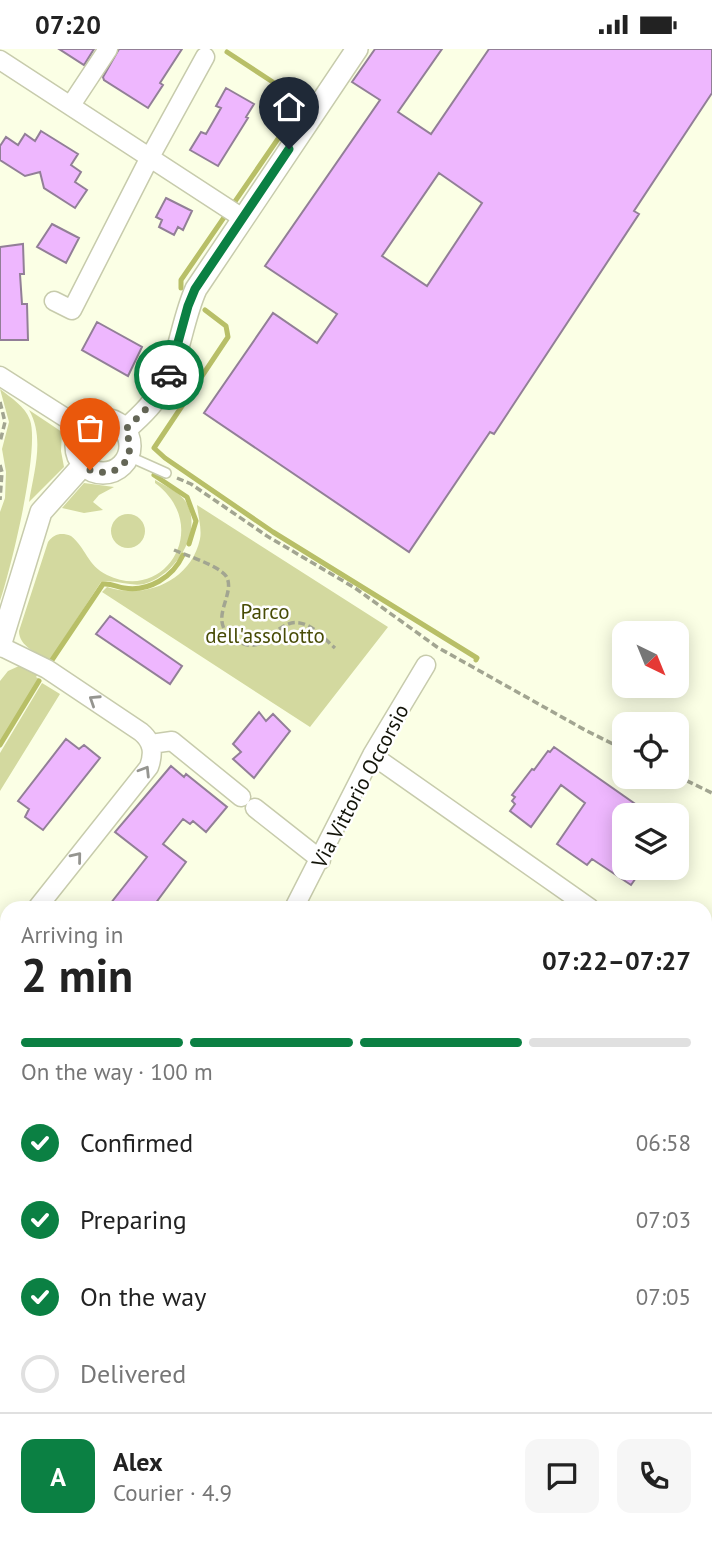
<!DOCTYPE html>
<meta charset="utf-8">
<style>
:root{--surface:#fff;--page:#f6f6f6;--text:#222;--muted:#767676;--line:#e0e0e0;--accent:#0b8043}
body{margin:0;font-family:"PT Sans",sans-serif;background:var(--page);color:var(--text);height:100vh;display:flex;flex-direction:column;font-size:26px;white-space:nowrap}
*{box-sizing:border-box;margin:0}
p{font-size:23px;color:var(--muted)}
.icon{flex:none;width:38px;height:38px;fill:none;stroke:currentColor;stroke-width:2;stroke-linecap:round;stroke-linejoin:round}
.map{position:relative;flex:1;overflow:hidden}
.details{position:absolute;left:0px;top:852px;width:712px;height:653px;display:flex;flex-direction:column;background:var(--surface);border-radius:21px 21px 0 0;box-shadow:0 4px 18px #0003}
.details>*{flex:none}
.needle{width:46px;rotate:137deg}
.controls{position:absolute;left:612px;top:572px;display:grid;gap:14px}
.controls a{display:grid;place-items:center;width:77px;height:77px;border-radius:14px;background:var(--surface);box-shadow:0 4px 18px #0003;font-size:35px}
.pin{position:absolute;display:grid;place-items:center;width:60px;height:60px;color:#fff;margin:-72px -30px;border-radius:50% 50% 50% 0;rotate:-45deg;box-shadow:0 0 7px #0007}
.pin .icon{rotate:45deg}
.courier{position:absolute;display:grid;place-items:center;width:70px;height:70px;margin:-35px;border:5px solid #0b8043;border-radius:50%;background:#fff;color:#222;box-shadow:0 2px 9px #0007}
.head em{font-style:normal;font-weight:700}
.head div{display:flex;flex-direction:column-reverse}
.head{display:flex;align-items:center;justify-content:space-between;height:119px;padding:0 21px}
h1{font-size:46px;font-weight:700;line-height:52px}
.bar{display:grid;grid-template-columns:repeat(4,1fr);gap:10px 7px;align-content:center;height:84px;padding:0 21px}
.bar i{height:9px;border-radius:5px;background:var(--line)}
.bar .active{background:var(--accent)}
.bar p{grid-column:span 4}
.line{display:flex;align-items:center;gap:18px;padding:0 21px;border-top:2px solid var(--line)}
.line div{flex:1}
.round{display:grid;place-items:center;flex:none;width:74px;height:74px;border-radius:14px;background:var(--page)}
ol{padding:0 21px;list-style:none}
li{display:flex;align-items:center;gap:21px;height:77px}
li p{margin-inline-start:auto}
li .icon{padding:7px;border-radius:50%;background:var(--accent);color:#fff;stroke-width:4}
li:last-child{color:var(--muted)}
li i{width:38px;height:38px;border:4px solid var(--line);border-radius:50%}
.status{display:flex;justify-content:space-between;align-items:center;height:49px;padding:0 35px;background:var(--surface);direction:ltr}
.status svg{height:19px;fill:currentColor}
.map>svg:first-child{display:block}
.green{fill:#d3d99f}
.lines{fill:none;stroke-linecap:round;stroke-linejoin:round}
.stream{stroke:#b8bf67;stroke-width:5}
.building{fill:#eeb7fe;stroke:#927f97;stroke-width:2;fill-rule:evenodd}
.service-casing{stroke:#c7cbac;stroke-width:12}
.minor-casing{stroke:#c7cbac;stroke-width:21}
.tertiary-casing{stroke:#c7cbac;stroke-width:24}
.secondary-casing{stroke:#c7cbac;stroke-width:28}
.path{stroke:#a2a591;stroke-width:3.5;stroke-dasharray:7 3.5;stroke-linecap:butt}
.service{stroke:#fff;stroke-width:9}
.minor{stroke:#fff;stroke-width:18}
.tertiary{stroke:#fff;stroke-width:21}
.secondary{stroke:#fff;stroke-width:24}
.oneway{stroke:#959590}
.done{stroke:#646656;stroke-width:7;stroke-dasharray:0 12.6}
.route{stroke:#0b8043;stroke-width:9}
.labels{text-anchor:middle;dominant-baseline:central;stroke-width:5;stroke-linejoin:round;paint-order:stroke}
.park-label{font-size:21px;fill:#484c06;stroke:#fff}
.street-label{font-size:21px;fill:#131409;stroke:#fff}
</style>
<div class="status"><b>07:20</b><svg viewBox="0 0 49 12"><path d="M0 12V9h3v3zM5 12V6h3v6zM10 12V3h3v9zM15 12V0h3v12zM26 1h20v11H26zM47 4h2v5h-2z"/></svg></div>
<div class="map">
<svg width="712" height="1504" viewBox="0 0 712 1504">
<rect width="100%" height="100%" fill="#fbffe5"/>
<path class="green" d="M0,340C11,349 25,357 30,371C40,400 11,520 0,552V463L5,449L6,423L2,400L9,373Z
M29,361L62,383L61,402L64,418L29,453C34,422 45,389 29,361Z
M155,431C165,437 180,443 186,453C204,483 175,527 144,535C130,538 115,530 101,533L50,611C38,604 19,598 19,582L48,493C54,485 61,483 71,487C86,499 87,516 107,526C165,555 213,477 155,434Z
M84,434L114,438L99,446L93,453L103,461L84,464L62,459Z
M197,456L388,578L310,678L102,543L107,538C145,551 191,532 200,490C202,480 198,466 197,456Z
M111 482a17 17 0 1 1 34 0a17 17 0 1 1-34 0Z
M19,617L25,618L38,625L36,628L39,630L0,693V632L8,622Z
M42,634L60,645L0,742V704Z
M189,1498H355L361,1503L184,1504Z"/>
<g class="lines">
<path class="stream" d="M181,239V231L293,68L288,43L227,3
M205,261L226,277L228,288L154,399L165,409L273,483L477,609L476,611
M154,426L187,448L196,472L189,495
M52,611L103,535C111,534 117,538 124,539C149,543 173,528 183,506
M0,696L39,632"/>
</g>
<path class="building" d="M59,0H94L84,16Z
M119,0H182L160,34L163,36L148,59L104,31L103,28Z
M375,0H442L398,63L431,85L489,0H712V44L634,162L639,165L494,385L490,383L409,503L204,364L273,264L317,294L337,265L265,217L380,51L352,33ZM439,124L482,154L427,237L382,207Z
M226,39L254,55L246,68L248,69L218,117L190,101L201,83L206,85L221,59L216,57Z
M41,82L78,105L71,116L81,123L75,133L87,141L75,159L44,139L40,123L25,127L0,111V97L6,88L18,96L25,85L35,92Z
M166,149L192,162L183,181L178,178L174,186L159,178L162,171L156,168Z
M52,175L79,189L66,214L37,198Z
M23,195L24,225H20L22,255H27L28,291H0V198Z
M97,273L142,298L128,327L82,301Z
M110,567L182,617L170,635L96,585Z
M259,663L266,672L273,665L290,682L254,729L233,710L241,703L233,695Z
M66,690L79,700L84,696L100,709L43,781L25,768L29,760L18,752Z
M554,698L651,766H625V819H643L631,836L592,810L587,816L557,795L585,754L561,736L531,778L510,762L515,755L512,752L515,748L512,746L532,720L534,721L548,702L550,703Z
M171,717L184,728L186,725L227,758L206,783L193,772L190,775L183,770L163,795L186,813L152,859H107L147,808L115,783Z"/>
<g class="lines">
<defs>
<path id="service" d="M128,407L166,424"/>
<path id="minor" d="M0,11L244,170
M71,56L108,0
M54,252L72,261L150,108L205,8
M0,327L83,380
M0,597L47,620L141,683C153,693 154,704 149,718L37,859
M151,695L172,692L241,748
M372,706L590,859
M255,759L321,811
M294,859L372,706L426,616
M0,906L7,897
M705,938L712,942
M705,1159L712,1144
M0,1239L7,1230
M0,1265L7,1270
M705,1266L712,1268
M0,1442L7,1448
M66,1498L73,1504
M382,1498L383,1504
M105,1504L110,1498
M506,1504L510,1498"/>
<path id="tertiary" d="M76 397a27 27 0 1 1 54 0a27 27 0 1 1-54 0Z
M125,381C141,367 158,351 167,330C180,302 183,269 196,240L357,0
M0,597L41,463L84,415"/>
<path id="secondary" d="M705,1309L712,1297
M705,1355L712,1368
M709,1504L712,1496"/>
</defs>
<use href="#service" class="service-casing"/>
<use href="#minor" class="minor-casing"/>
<use href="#tertiary" class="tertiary-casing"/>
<use href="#secondary" class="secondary-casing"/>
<path class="path" d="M0,353L5,373L0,393
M0,416L2,423L0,451
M177,429L191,435L267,487L355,539L437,598L585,681L625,701
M174,501C186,506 219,517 226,527C238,546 202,574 239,593C271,610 278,554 315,581C322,586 328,593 335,599
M677,727L712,744
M0,1309L7,1314
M484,1504L488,1498"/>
<use href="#service" class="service"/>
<use href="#minor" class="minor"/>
<use href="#tertiary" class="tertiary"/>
<use href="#secondary" class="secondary"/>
</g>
<defs><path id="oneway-chevron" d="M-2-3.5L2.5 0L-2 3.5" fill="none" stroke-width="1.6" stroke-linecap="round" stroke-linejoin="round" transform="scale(1.75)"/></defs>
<g class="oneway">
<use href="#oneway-chevron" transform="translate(94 651) rotate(-147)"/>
<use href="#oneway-chevron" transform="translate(145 722) rotate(-58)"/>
<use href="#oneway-chevron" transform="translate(77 808) rotate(-51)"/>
</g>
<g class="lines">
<path class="done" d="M90,421C119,431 139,408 125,381L156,350L169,326"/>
<path class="route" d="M169,326L188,257L195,240L289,100"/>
</g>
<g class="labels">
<g class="park-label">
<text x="265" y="562">Parco<tspan x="265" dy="24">dell'assolotto</tspan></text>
</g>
<g class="street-label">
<text transform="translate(360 737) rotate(-62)">Via Vittorio Occorsio</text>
</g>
</g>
</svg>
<div class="controls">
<a><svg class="needle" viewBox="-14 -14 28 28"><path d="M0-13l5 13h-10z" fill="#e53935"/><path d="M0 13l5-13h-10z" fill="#767676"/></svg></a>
<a><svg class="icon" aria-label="locate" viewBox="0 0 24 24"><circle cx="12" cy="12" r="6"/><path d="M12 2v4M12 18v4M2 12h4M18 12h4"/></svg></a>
<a><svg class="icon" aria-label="layers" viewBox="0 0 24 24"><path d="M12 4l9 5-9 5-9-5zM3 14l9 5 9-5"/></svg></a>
</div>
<div class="pin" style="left:90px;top:421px;background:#ea580c"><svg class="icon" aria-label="bag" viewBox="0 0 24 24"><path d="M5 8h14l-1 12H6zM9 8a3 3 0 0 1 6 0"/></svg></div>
<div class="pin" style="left:289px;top:100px;background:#1f2937"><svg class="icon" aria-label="home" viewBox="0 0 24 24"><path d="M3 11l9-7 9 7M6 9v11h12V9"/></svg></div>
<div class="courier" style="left:169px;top:326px"><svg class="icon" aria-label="car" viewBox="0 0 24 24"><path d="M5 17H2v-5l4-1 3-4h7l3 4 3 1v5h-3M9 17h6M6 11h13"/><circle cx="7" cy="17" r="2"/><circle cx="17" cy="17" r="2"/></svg></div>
<section class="details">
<div class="head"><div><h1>2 min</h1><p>Arriving in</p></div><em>07:22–07:27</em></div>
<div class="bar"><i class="active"></i><i class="active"></i><i class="active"></i><i></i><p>On the way · 100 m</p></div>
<ol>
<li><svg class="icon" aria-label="check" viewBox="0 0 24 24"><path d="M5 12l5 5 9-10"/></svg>Confirmed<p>06:58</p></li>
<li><svg class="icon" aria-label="check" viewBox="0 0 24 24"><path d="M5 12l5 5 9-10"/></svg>Preparing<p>07:03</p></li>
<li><svg class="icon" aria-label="check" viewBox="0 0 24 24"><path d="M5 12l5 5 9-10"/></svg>On the way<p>07:05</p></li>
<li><i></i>Delivered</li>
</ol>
<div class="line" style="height:126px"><b class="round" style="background:var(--accent);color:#fff">A</b><div><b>Alex</b><p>Courier · 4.9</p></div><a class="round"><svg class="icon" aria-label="chat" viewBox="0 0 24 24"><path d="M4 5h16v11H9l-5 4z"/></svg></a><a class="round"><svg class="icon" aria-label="phone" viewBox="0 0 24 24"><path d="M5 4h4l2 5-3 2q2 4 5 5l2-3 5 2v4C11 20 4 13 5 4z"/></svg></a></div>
</section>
</div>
